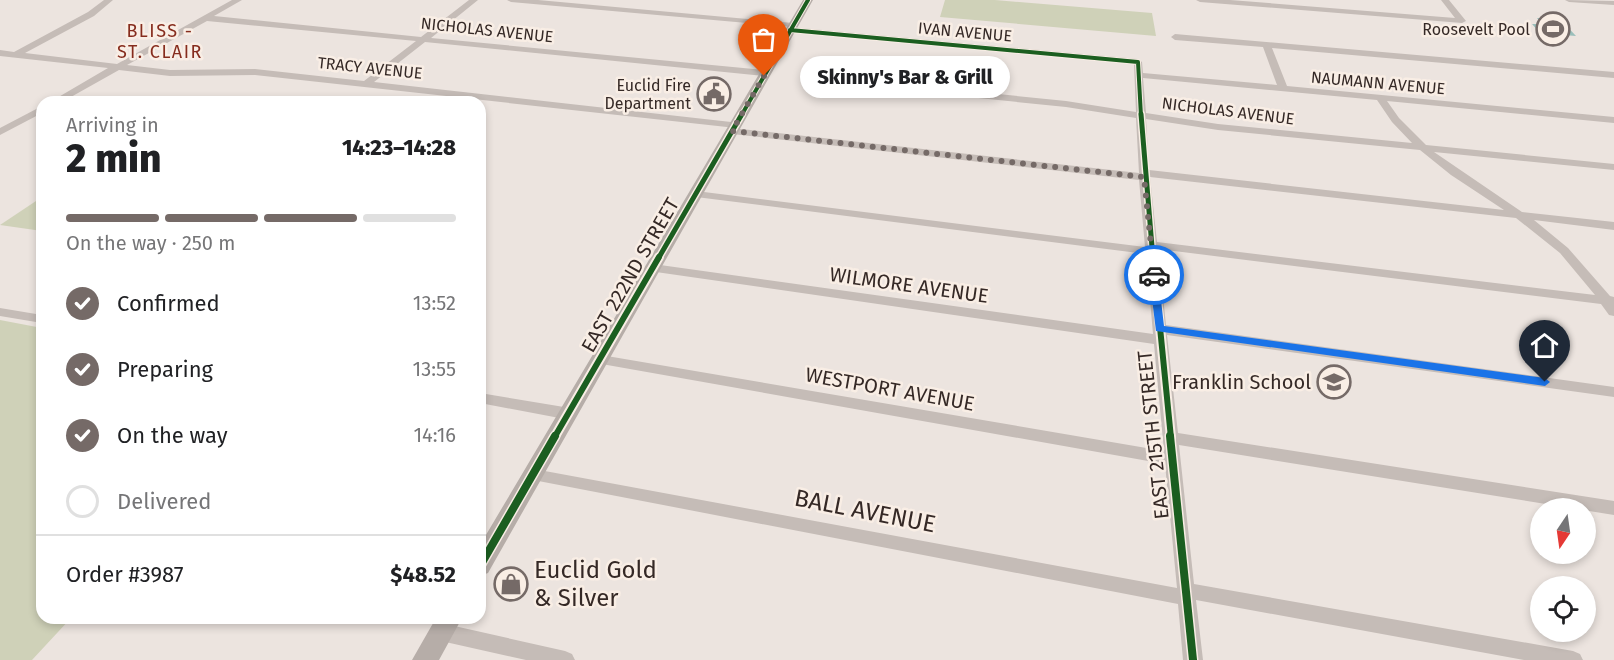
<!DOCTYPE html>
<meta charset="utf-8">
<style>
:root{--surface:#fff;--page:#f2f2f2;--text:#202124;--muted:#757577;--line:#e0e0e0;--accent:#756a67}
body{margin:0;font-family:"Fira Sans",sans-serif;background:var(--page);color:var(--text);height:100vh;display:flex;flex-direction:column;font-size:22px;white-space:nowrap}
*{box-sizing:border-box;margin:0}
p{font-size:20px;color:var(--muted)}
.icon{flex:none;width:33px;height:33px;fill:none;stroke:currentColor;stroke-width:2;stroke-linecap:round;stroke-linejoin:round}
.map{position:relative;flex:1;overflow:hidden}
.panel{position:absolute;left:36px;top:96px;width:450px;height:528px;display:flex;flex-direction:column;background:var(--surface);border-radius:18px;box-shadow:0 3px 9px #0003}
.panel>*{flex:none}
.needle{width:39px;rotate:193deg}
.fabs{position:absolute;left:1530px;top:498px;display:grid;gap:12px}
.fabs a{display:grid;place-items:center;width:66px;height:66px;border-radius:50%;background:var(--surface);box-shadow:0 3px 9px #0003;font-size:30px}
.pin{position:absolute;display:grid;place-items:center;width:51px;height:51px;color:#fff;margin:-62px -26px;border-radius:50% 50% 50% 0;rotate:-45deg;box-shadow:0 0 6px #0007}
.pin .icon{rotate:45deg}
.courier{position:absolute;display:grid;place-items:center;width:60px;height:60px;margin:-30px;border:4px solid #1a73e8;border-radius:50%;background:#fff;color:#222;box-shadow:0 2px 8px #0007}
.bubble{position:absolute;height:42px;border-radius:21px;background:var(--surface);box-shadow:0 3px 9px #0003;font-size:20px;font-weight:800;line-height:42px;text-align:center}
.overview em{font-style:normal;font-weight:800}
.overview div{display:flex;flex-direction:column-reverse}
.overview{display:flex;align-items:center;justify-content:space-between;height:102px;padding:0 30px}
h1{font-size:39px;font-weight:800;line-height:45px}
.bar{display:grid;grid-template-columns:repeat(4,1fr);gap:9px 6px;align-content:center;height:72px;padding:0 30px}
.bar i{height:8px;border-radius:4px;background:var(--line)}
.bar .active{background:var(--accent)}
.bar p{grid-column:span 4}
.line{display:flex;align-items:center;gap:15px;padding:0 30px;border-top:2px solid var(--line)}
.line div{flex:1}
ol{padding:0 30px;list-style:none}
li{display:flex;align-items:center;gap:18px;height:66px}
li p{margin-inline-start:auto}
li .icon{padding:6px;border-radius:50%;background:var(--accent);color:#fff;stroke-width:4}
li:last-child{color:var(--muted)}
li i{width:33px;height:33px;border:3px solid var(--line);border-radius:50%}
.map>svg:first-child{display:block}
.green{fill:#cfd1b8}
.water{fill:#9abfbb}
.lines{fill:none;stroke-linecap:round;stroke-linejoin:round}
.street{fill:#c5bcb7;fill-rule:evenodd}
.secondary{fill:#b6ada8;fill-rule:evenodd}
.cycleway-far3-casing{stroke:#f9eee5;stroke-width:6}
.cycleway-far2-casing{stroke:#f9eee5;stroke-width:8}
.cycleway-far1-casing{stroke:#f9eee5;stroke-width:10}
.cycleway-casing{stroke:#f9eee5;stroke-width:11}
.cycleway-far3{stroke:#1b5e20;stroke-width:4}
.cycleway-far2{stroke:#1b5e20;stroke-width:5}
.cycleway-far1{stroke:#1b5e20;stroke-width:6}
.cycleway{stroke:#1b5e20;stroke-width:8}
.route{fill:#1a73e8}
.done{stroke:#756a67;stroke-width:6;stroke-dasharray:0 10.8}
.labels{text-anchor:middle;dominant-baseline:central;stroke-width:5;stroke-linejoin:round;paint-order:stroke}
.far-poi-label{font-size:16px;fill:#352926;stroke:#f9eee5;text-anchor:end}
.far-street-label{font-size:16px;fill:#352926;stroke:#f9eee5}
.far-neighbourhood-label{font-size:18px;letter-spacing:1.5px;fill:#862c1d;stroke:#f9eee5}
.street-label{font-size:20px;fill:#352926;stroke:#f9eee5}
.poi-label{font-size:20px;fill:#352926;stroke:#f9eee5;text-anchor:end}
.near-street-label{font-size:24px;fill:#352926;stroke:#f9eee5}
.near-poi-label{font-size:24px;fill:#352926;stroke:#f9eee5;text-anchor:start}
</style>
<div class="map">
<svg width="1614" height="660" viewBox="0 0 1614 660">
<rect width="100%" height="100%" fill="#ece4df"/>
<path class="green" d="M945,0H995L1152,13L1156,36L940,17Z
M42,197V231L0,225Z
M0,320L42,328V618H71L32,660H0Z"/>
<path class="water" d="M1537,18L1561,20L1576,36L1540,33L1532,24H1542Z"/>
<g class="lines">
<path class="street" d="M104,0H113L94,16L25,53L117,64L232,0H242L214,16L421,37L469,0H478L431,38L765,70L770,73L765,76L425,42L374,82L740,123V127L736,128L255,75L170,76L119,70L62,102H50L108,68L0,56V50L14,52L88,12ZM207,21L416,41L364,81L255,69L170,70L127,65Z
M507,0H538L793,23L797,25L793,27L511,2Z
M1196,0H1230L1455,18L1441,0H1449L1466,21L1462,23L1200,2Z
M1565,0L1614,1V5L1569,2Z
M790,27L1138,59L1142,62L1143,73L1277,85L1263,47L1175,40L1171,37L1175,34L1614,72V78L1272,48L1287,86L1614,117V123L1387,101L1399,118L1426,145L1614,164V170L1434,152L1522,212L1614,222V230L1534,220L1568,248L1610,296L1614,297V316L1609,315L1601,304L1158,249L1166,325L1614,387V397L1167,335L1178,433L1614,501V515L1179,445L1194,584L1573,651L1580,654L1583,660H1524L1196,600L1203,660H1183L1178,604L528,479L526,475L528,471L534,469L1177,588L1165,464L596,363L594,360L601,355L1164,451L1154,344L649,271L647,268L653,264L1153,334L1146,254L696,197L690,194L696,191L1145,247L1139,180L732,134L727,131L732,128L1139,173L1136,118L1066,107L840,84L835,81L840,78L1066,101L1136,112L1134,64L787,32V28ZM1143,78L1377,100L1392,122L1412,143L1218,124L1146,113ZM1146,119L1218,130L1420,150L1451,175L1504,210L1149,170ZM1150,177L1516,218L1560,253L1595,295L1157,242Z
M42,106V113L0,135V128Z
M0,308L42,315V323L0,316Z
M480,393L570,408L575,410L577,414L575,418L570,420L480,403Z
M441,623L565,651L572,654L575,660H526L441,641L434,638L432,632L434,626Z"/>
<path class="secondary" d="M803,0H813L488,573L480,576V545Z
M436,618H462L439,660H412Z"/>
<defs>
<path id="cycleway-far3" d="M790,30L1138,62L1141,116
M741,116L808,0"/>
<path id="cycleway-far2" d="M1141,114L1153,259
M658,259L742,114"/>
<path id="cycleway-far1" d="M1153,257L1171,438
M554,438L659,257"/>
<path id="cycleway" d="M1170,436L1193,660
M480,566L555,436"/>
</defs>
<use href="#cycleway-far3" class="cycleway-far3-casing"/>
<use href="#cycleway-far2" class="cycleway-far2-casing"/>
<use href="#cycleway-far1" class="cycleway-far1-casing"/>
<use href="#cycleway" class="cycleway-casing"/>
<use href="#cycleway-far3" class="cycleway-far3"/>
<use href="#cycleway-far2" class="cycleway-far2"/>
<use href="#cycleway-far1" class="cycleway-far1"/>
<use href="#cycleway" class="cycleway"/>
</g>
<path class="route" d="M1154,272L1158,275L1164,326L1545,378L1550,382L1545,386L1156,331L1149,275Z"/>
<g class="lines">
<path class="done" d="M764,76L732,131L1144,177L1154,275"/>
</g>
<defs>
<symbol id="stadium-ring" viewBox="-11 -11 22 22"><circle r="9.5" fill="#f9eee5" stroke="#756a67" stroke-width="1.5"/><path d="M0-5a6.5 5 0 1 0 0 10a6.5 5 0 1 0 0-10ZM-3.5-1.8h7v3.6h-7Z" fill="#756a67"/></symbol>
<symbol id="civic-ring" viewBox="-11 -11 22 22"><circle r="9.5" fill="#f9eee5" stroke="#756a67" stroke-width="1.5"/><path d="M-.6-6.5H3V-4.5H.6V-3L4-1V1h2V6H-6V1h2V-1L-.6-3ZM-1.2 2.5V6h2.4V2.5Z" fill="#756a67"/></symbol>
<symbol id="school-ring" viewBox="-11 -11 22 22"><circle r="9.5" fill="#f9eee5" stroke="#756a67" stroke-width="1.5"/><path d="M0-5L7-2L0 1L-7-2ZM-4 1L0 2.5L4 1V4Q0 6-4 4Z" fill="#756a67"/></symbol>
<symbol id="shop-ring" viewBox="-11 -11 22 22"><circle r="9.5" fill="#f9eee5" stroke="#756a67" stroke-width="1.5"/><path d="M-5-2.5h2.3a2.7 3.5 0 0 1 5.4 0H5L5.5 6h-11ZM-1.5-2.5h3a1.5 2.3 0 0 0-3 0Z" fill="#756a67"/></symbol>
</defs>
<g fill-rule="evenodd">
<use href="#stadium-ring" x="1534" y="10" width="38" height="38"/>
<use href="#civic-ring" x="695" y="75" width="38" height="38"/>
<use href="#school-ring" x="1315" y="363" width="38" height="38"/>
<use href="#shop-ring" x="492" y="565" width="38" height="38"/>
</g>
<g class="labels">
<g class="far-poi-label">
<text x="1530" y="29">Roosevelt Pool</text>
<text x="691" y="85">Euclid Fire<tspan x="691" dy="18">Department</tspan></text>
</g>
<g class="far-street-label">
<text transform="translate(487 30) rotate(6)">NICHOLAS AVENUE</text>
<text transform="translate(965 32) rotate(5)">IVAN AVENUE</text>
<text transform="translate(370 68) rotate(6)">TRACY AVENUE</text>
<text transform="translate(1378 83) rotate(5)">NAUMANN AVENUE</text>
<text transform="translate(1228 111) rotate(7)">NICHOLAS AVENUE</text>
</g>
<g class="far-neighbourhood-label">
<text x="160" y="31">BLISS -<tspan x="160" dy="21">ST. CLAIR</tspan></text>
</g>
<g class="street-label">
<text transform="translate(630 275) rotate(-60)">EAST 222ND STREET</text>
<text transform="translate(909 285) rotate(8)">WILMORE AVENUE</text>
<text transform="translate(890 389) rotate(10)">WESTPORT AVENUE</text>
<text transform="translate(1153 435) rotate(-96)">EAST 215TH STREET</text>
</g>
<g class="poi-label">
<text x="1311" y="382">Franklin School</text>
</g>
<g class="near-street-label">
<text transform="translate(865 511) rotate(11)">BALL AVENUE</text>
</g>
<g class="near-poi-label">
<text x="534" y="570">Euclid Gold<tspan x="534" dy="28">&amp; Silver</tspan></text>
</g>
</g>
</svg>
<div class="fabs">
<a><svg class="needle" viewBox="-14 -14 28 28"><path d="M0-13l5 13h-10z" fill="#e53935"/><path d="M0 13l5-13h-10z" fill="#757577"/></svg></a>
<a><svg class="icon" aria-label="locate" viewBox="0 0 24 24"><circle cx="12" cy="12" r="6"/><path d="M12 2v4M12 18v4M2 12h4M18 12h4"/></svg></a>
</div>
<div class="pin" style="left:764px;top:76px;background:#ea580c"><svg class="icon" aria-label="bag" viewBox="0 0 24 24"><path d="M5 8h14l-1 12H6zM9 8a3 3 0 0 1 6 0"/></svg></div>
<div class="pin" style="left:1545px;top:382px;background:#1f2937"><svg class="icon" aria-label="home" viewBox="0 0 24 24"><path d="M3 11l9-7 9 7M6 9v11h12V9"/></svg></div>
<div class="courier" style="left:1154px;top:275px"><svg class="icon" aria-label="car" viewBox="0 0 24 24"><path d="M5 17H2v-5l4-1 3-4h7l3 4 3 1v5h-3M9 17h6M6 11h13"/><circle cx="7" cy="17" r="2"/><circle cx="17" cy="17" r="2"/></svg></div>
<div class="bubble" style="left:800px;top:56px;width:210px">Skinny's Bar &amp; Grill</div>
<section class="panel">
<div class="overview"><div><h1>2 min</h1><p>Arriving in</p></div><em>14:23–14:28</em></div>
<div class="bar"><i class="active"></i><i class="active"></i><i class="active"></i><i></i><p>On the way · 250 m</p></div>
<ol>
<li><svg class="icon" aria-label="check" viewBox="0 0 24 24"><path d="M5 12l5 5 9-10"/></svg>Confirmed<p>13:52</p></li>
<li><svg class="icon" aria-label="check" viewBox="0 0 24 24"><path d="M5 12l5 5 9-10"/></svg>Preparing<p>13:55</p></li>
<li><svg class="icon" aria-label="check" viewBox="0 0 24 24"><path d="M5 12l5 5 9-10"/></svg>On the way<p>14:16</p></li>
<li><i></i>Delivered</li>
</ol>
<div class="line" style="height:78px"><div>Order #3987</div><b>$48.52</b></div>
</section>
</div>
